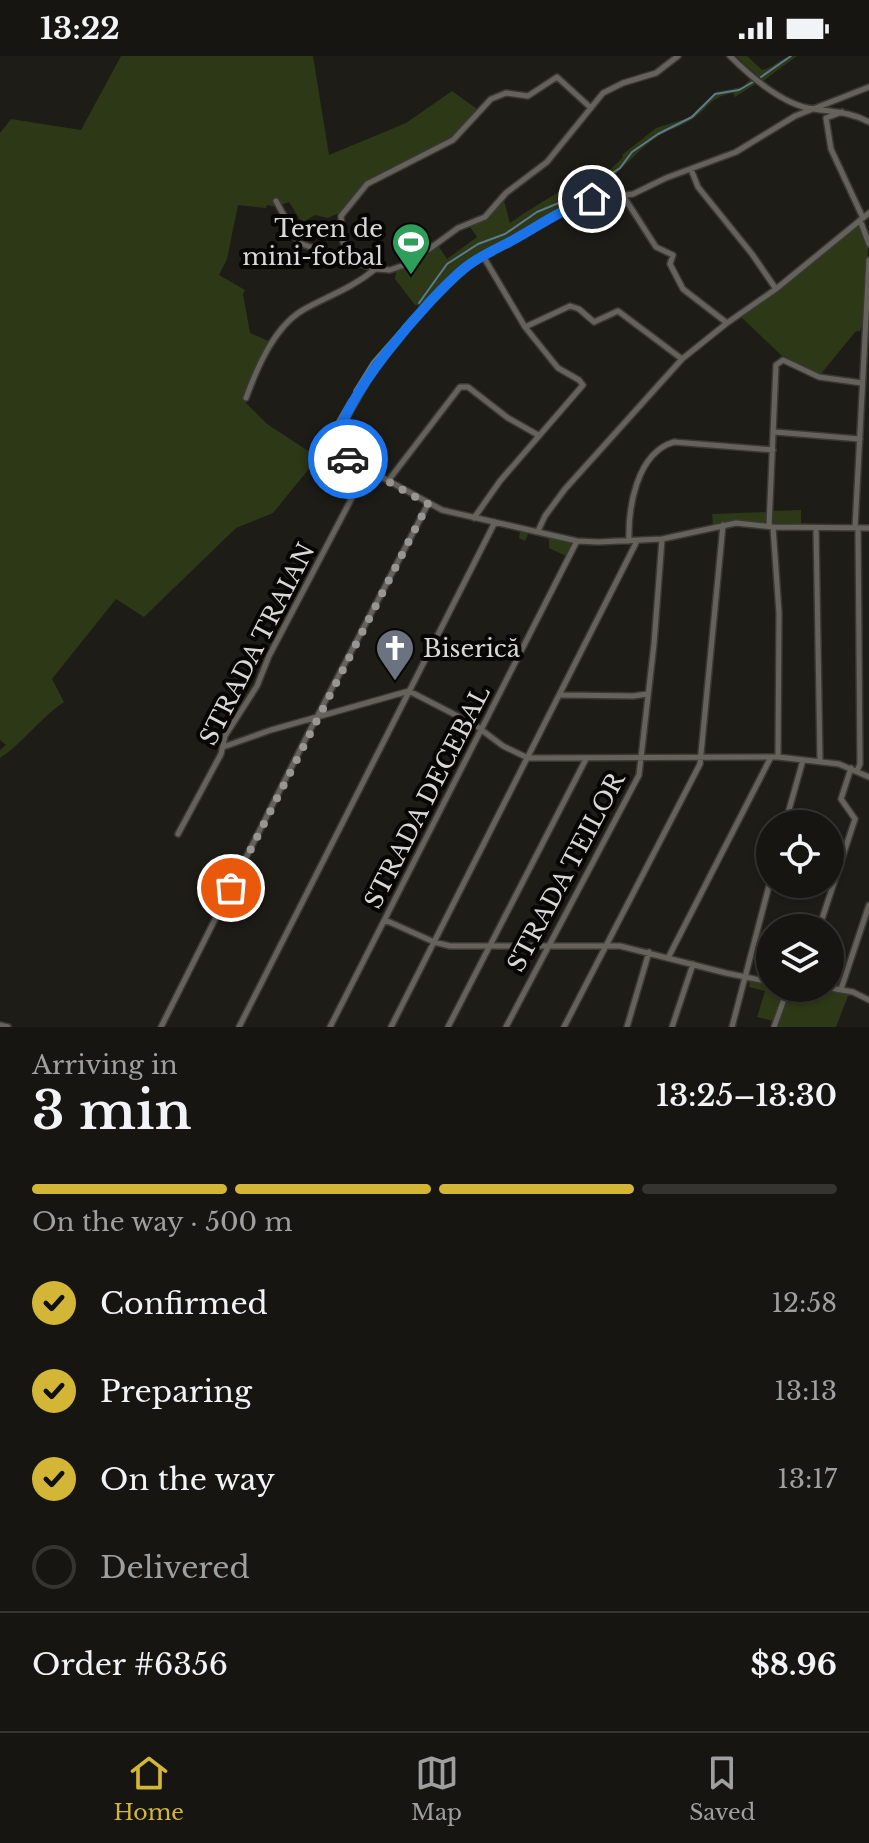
<!DOCTYPE html>
<meta charset="utf-8">
<style>
:root{--surface:#161511;--page:#1f1e1a;--text:#f1f3f6;--muted:#9e9f9f;--line:#353431;--accent:#d3b635}
body{margin:0;font-family:"Libre Baskerville",serif;background:var(--page);color:var(--text);height:100vh;display:flex;flex-direction:column;font-size:30px;white-space:nowrap}
*{box-sizing:border-box;margin:0}
p{font-size:26px;color:var(--muted)}
.icon{flex:none;width:44px;height:44px;fill:none;stroke:currentColor;stroke-width:2;stroke-linecap:round;stroke-linejoin:round}
.map{position:relative;height:971px;overflow:hidden}
.details{display:flex;flex-direction:column;background:var(--surface);flex:1}
.details>*{flex:none}
.fabs{position:absolute;left:756px;top:754px;display:grid;gap:16px}
.fabs a{display:grid;place-items:center;width:88px;height:88px;border-radius:50%;background:var(--surface);box-shadow:0 2px 6px #0004,0 0 0 2px var(--line);font-size:40px}
.pin{position:absolute;display:grid;place-items:center;width:68px;height:68px;color:#fff;margin:-34px;border:4px solid #fff;border-radius:50%;box-shadow:0 2px 8px #0007}
.courier{position:absolute;display:grid;place-items:center;width:80px;height:80px;margin:-40px;border:6px solid #1a73e8;border-radius:50%;background:#fff;color:#222;box-shadow:0 2px 10px #0007}
.head em{font-style:normal;font-weight:600}
.head div{display:flex;flex-direction:column-reverse}
.head{display:flex;align-items:center;justify-content:space-between;height:136px;padding:0 32px}
h1{font-size:52px;font-weight:600;line-height:60px}
.bar{display:grid;grid-template-columns:repeat(4,1fr);gap:12px 8px;align-content:center;height:96px;padding:0 32px}
.bar i{height:10px;border-radius:6px;background:var(--line)}
.bar .on{background:var(--accent)}
.bar p{grid-column:span 4}
.line{display:flex;align-items:center;gap:20px;padding:0 32px;border-top:2px solid var(--line)}
.line div{flex:1}
ol{padding:0 32px;list-style:none}
li{display:flex;align-items:center;gap:24px;height:88px}
li p{margin-inline-start:auto}
li .icon{padding:8px;border-radius:50%;background:var(--accent);color:#111;stroke-width:4}
li:last-child{color:var(--muted)}
li i{width:44px;height:44px;border:4px solid var(--line);border-radius:50%}
.status{display:flex;justify-content:space-between;align-items:center;height:56px;padding:0 40px;background:var(--surface);direction:ltr}
.status svg{height:22px;fill:currentColor}
.tabs{display:flex;justify-content:space-around;align-items:center;height:112px;border-top:2px solid var(--line);background:var(--surface);font-size:22px;color:var(--muted)}
.tabs a{display:grid;justify-items:center;gap:4px}
.tabs .on{color:var(--accent)}
.map>svg:first-child{display:block}
.green{fill:#2d3816}
.lines{fill:none;stroke-linecap:round;stroke-linejoin:round}
.stream{stroke:#5d7a93;stroke-width:2}
.street-casing{stroke:#3a3835;stroke-width:8}
.street{stroke:#64625b;stroke-width:5}
.done{stroke:#989692;stroke-width:8;stroke-dasharray:0 14.4}
.route{stroke:#1a73e8;stroke-width:10}
.labels{text-anchor:middle;dominant-baseline:central;stroke-width:8;stroke-linejoin:round;paint-order:stroke}
.poi-label{font-size:24px;fill:#dad8d5;stroke:#070605;text-anchor:end}
.street-label{font-size:24px;fill:#dad8d5;stroke:#070605}
</style>
<div class="status"><b>13:22</b><svg viewBox="0 0 49 12"><path d="M0 12V9h3v3zM5 12V6h3v6zM10 12V3h3v9zM15 12V0h3v12zM26 1h20v11H26zM47 4h2v5h-2z"/></svg></div>
<div class="map">
<svg width="869" height="971" viewBox="0 0 869 971">
<rect width="100%" height="100%" fill="#1e1c17"/>
<path class="green" d="M121,0H313L329,99L406,67L452,35L477,53L457,78L448,84L366,125L343,155L328,162L315,159L302,167L289,146L276,151L267,149L266,152L238,149L227,203L219,219L245,234L243,238L250,277L271,286L253,316L243,344L267,368L316,400L313,408L273,457L236,472L144,561L116,543L52,623L64,646C40,662 24,686 0,702V694L6,689L0,684V77L11,63L81,74Z
M736,0H747L762,14C777,11 779,0 797,0L763,25Z
M752,22L757,27L735,41L733,37C707,42 710,52 691,64C682,70 671,73 662,78C640,91 628,108 609,124L608,116L623,101L622,99L656,72L688,62L716,36L742,31Z
M605,117L613,140L585,141L469,205L422,250L415,249L395,223L396,216L437,188L447,203L477,181L469,169L487,161L505,142L504,145L510,167C528,154 547,143 564,133C578,124 585,136 605,117Z
M858,169L868,190L864,265L860,275H856L820,319L781,299L741,261L790,226Z
M349,342L353,344L335,380L334,392H319Z
M769,453L765,468L734,464L713,469L712,458L766,456Z
M801,454V468L772,467L773,455Z
M499,470L571,486V489L566,500L549,492V483L528,478L525,485L519,482L520,476Z
M750,924L770,928V932H783L773,965L757,961L765,935L749,931Z
M820,934L851,939L848,940L836,971H777L789,935Z"/>
<g class="lines">
<path class="stream" d="M761,21L791,0
M419,247L447,208L478,188L505,178L537,156L585,136L620,112L632,96L658,78L692,61L715,38L739,34L753,26
M354,335L372,306L416,256
M323,390L350,343"/>
<defs>
<path id="street" d="M730,0C750,20 779,46 808,52C830,56 849,55 869,66
M869,31L795,60L736,96L666,122L633,138L582,146L557,158L469,209L444,230L377,308L338,377L337,394L345,401L442,454L577,485L598,486L662,483L736,467L773,471L869,472
M842,56L826,62L831,93L863,162
M691,113L698,131L752,198L776,233
M624,141L656,191L673,199L670,208L683,233L727,267
M276,145L299,187L375,213L390,214L410,207L458,172L485,161L506,137L547,106L603,37L623,27L656,17L678,0
M860,164L869,188
M483,200L525,271L570,250L579,253L594,266L618,255L682,303
M352,205L343,186L341,160L367,128L453,84L491,43L506,37L528,40L557,21L591,52
M246,342C257,312 274,271 303,254C328,240 352,232 374,214
M775,376L860,383
M388,425L460,331H468L508,362L538,379
M474,462L500,425L583,329L579,324L558,312L525,271
M769,470L776,309L783,304L819,321L862,327
M773,471L779,557L778,701
M816,472L820,705
M855,472L869,204
M538,475L545,460L565,433L682,303L727,267L776,233L869,157
M629,485C628,453 636,397 674,386L773,394
M561,639L633,640L647,638
M223,691L271,674L409,635L475,669L503,690L528,702L778,701L839,708L869,721
M857,715L860,708L858,472
M785,768L803,704
M178,778L221,698L225,680L257,630L269,600L367,413
M385,864L434,886L450,890H620L726,917L770,926
M819,872L855,763L841,743L851,712
M668,902L771,701
M802,932H810
M830,932L853,936L869,944
M841,933L869,849
M0,969L8,971
M161,971L306,682L428,448
M239,971L495,466
M330,971L577,485
M391,971L637,485
M448,971L586,703
M506,971L639,719L654,588L662,483
M564,971L700,708L723,469
M627,971L649,896
M672,971L693,908
M732,971L770,826
M774,971L788,932"/>
</defs>
<use href="#street" class="street-casing"/>
<use href="#street" class="street"/>
</g>
<g class="lines">
<path class="done" d="M231,832L428,448L348,403"/>
<path class="route" d="M348,403L337,394C332,351 432,238 466,211C481,199 499,192 515,183C540,169 564,152 592,143"/>
</g>
<defs>
<symbol id="stadium-pin" viewBox="-11 -11 22 30"><path d="M0 17L-7.5 6A9.5 9.5 0 1 1 7.5 6Z" fill="#2e9e5b" stroke="#070605"/><path d="M0-5a6.5 5 0 1 0 0 10a6.5 5 0 1 0 0-10ZM-3.5-1.8h7v3.6h-7Z" fill="#fff"/></symbol>
<symbol id="church-pin" viewBox="-11 -11 22 30"><path d="M0 17L-7.5 6A9.5 9.5 0 1 1 7.5 6Z" fill="#6b7280" stroke="#070605"/><path d="M-1.2-6h2.4v3.5h3.3v2.4h-3.3V6h-2.4V-.1h-3.3v-2.4h3.3Z" fill="#fff"/></symbol>
</defs>
<g fill-rule="evenodd">
<use href="#stadium-pin" x="389" y="164" width="44" height="60"/>
<use href="#church-pin" x="373" y="570" width="44" height="60"/>
</g>
<g class="labels">
<g class="poi-label">
<text x="383" y="172">Teren de<tspan x="383" dy="28">mini-fotbal</tspan></text>
<text x="423" y="592" text-anchor="start">Biserică</text>
</g>
<g class="street-label">
<text transform="translate(257 588) rotate(-63)">STRADA TRAIAN</text>
<text transform="translate(427 741) rotate(-63)">STRADA DECEBAL</text>
<text transform="translate(566 816) rotate(-62)">STRADA TEILOR</text>
</g>
</g>
</svg>
<div class="fabs">
<a><svg class="icon" aria-label="locate" viewBox="0 0 24 24"><circle cx="12" cy="12" r="6"/><path d="M12 2v4M12 18v4M2 12h4M18 12h4"/></svg></a>
<a><svg class="icon" aria-label="layers" viewBox="0 0 24 24"><path d="M12 4l9 5-9 5-9-5zM3 14l9 5 9-5"/></svg></a>
</div>
<div class="pin" style="left:231px;top:832px;background:#ea580c"><svg class="icon" aria-label="bag" viewBox="0 0 24 24"><path d="M5 8h14l-1 12H6zM9 8a3 3 0 0 1 6 0"/></svg></div>
<div class="pin" style="left:592px;top:143px;background:#1f2937"><svg class="icon" aria-label="home" viewBox="0 0 24 24"><path d="M3 11l9-7 9 7M6 9v11h12V9"/></svg></div>
<div class="courier" style="left:348px;top:403px"><svg class="icon" aria-label="car" viewBox="0 0 24 24"><path d="M5 17H2v-5l4-1 3-4h7l3 4 3 1v5h-3M9 17h6M6 11h13"/><circle cx="7" cy="17" r="2"/><circle cx="17" cy="17" r="2"/></svg></div>
</div>
<section class="details">
<div class="head"><div><h1>3 min</h1><p>Arriving in</p></div><em>13:25–13:30</em></div>
<div class="bar"><i class="on"></i><i class="on"></i><i class="on"></i><i></i><p>On the way · 500 m</p></div>
<ol>
<li><svg class="icon" aria-label="check" viewBox="0 0 24 24"><path d="M5 12l5 5 9-10"/></svg>Confirmed<p>12:58</p></li>
<li><svg class="icon" aria-label="check" viewBox="0 0 24 24"><path d="M5 12l5 5 9-10"/></svg>Preparing<p>13:13</p></li>
<li><svg class="icon" aria-label="check" viewBox="0 0 24 24"><path d="M5 12l5 5 9-10"/></svg>On the way<p>13:17</p></li>
<li><i></i>Delivered</li>
</ol>
<div class="line" style="height:104px"><div>Order #6356</div><b>$8.96</b></div>
</section>
<nav class="tabs">
<a class="on"><svg class="icon" aria-label="home" viewBox="0 0 24 24"><path d="M3 11l9-7 9 7M6 9v11h12V9"/></svg>Home</a>
<a><svg class="icon" aria-label="map" viewBox="0 0 24 24"><path d="M3 6l6-2 6 2 6-2v14l-6 2-6-2-6 2zM9 4v14M15 6v14"/></svg>Map</a>
<a><svg class="icon" aria-label="saved" viewBox="0 0 24 24"><path d="M7 4h10v16l-5-4-5 4z"/></svg>Saved</a>
</nav>
